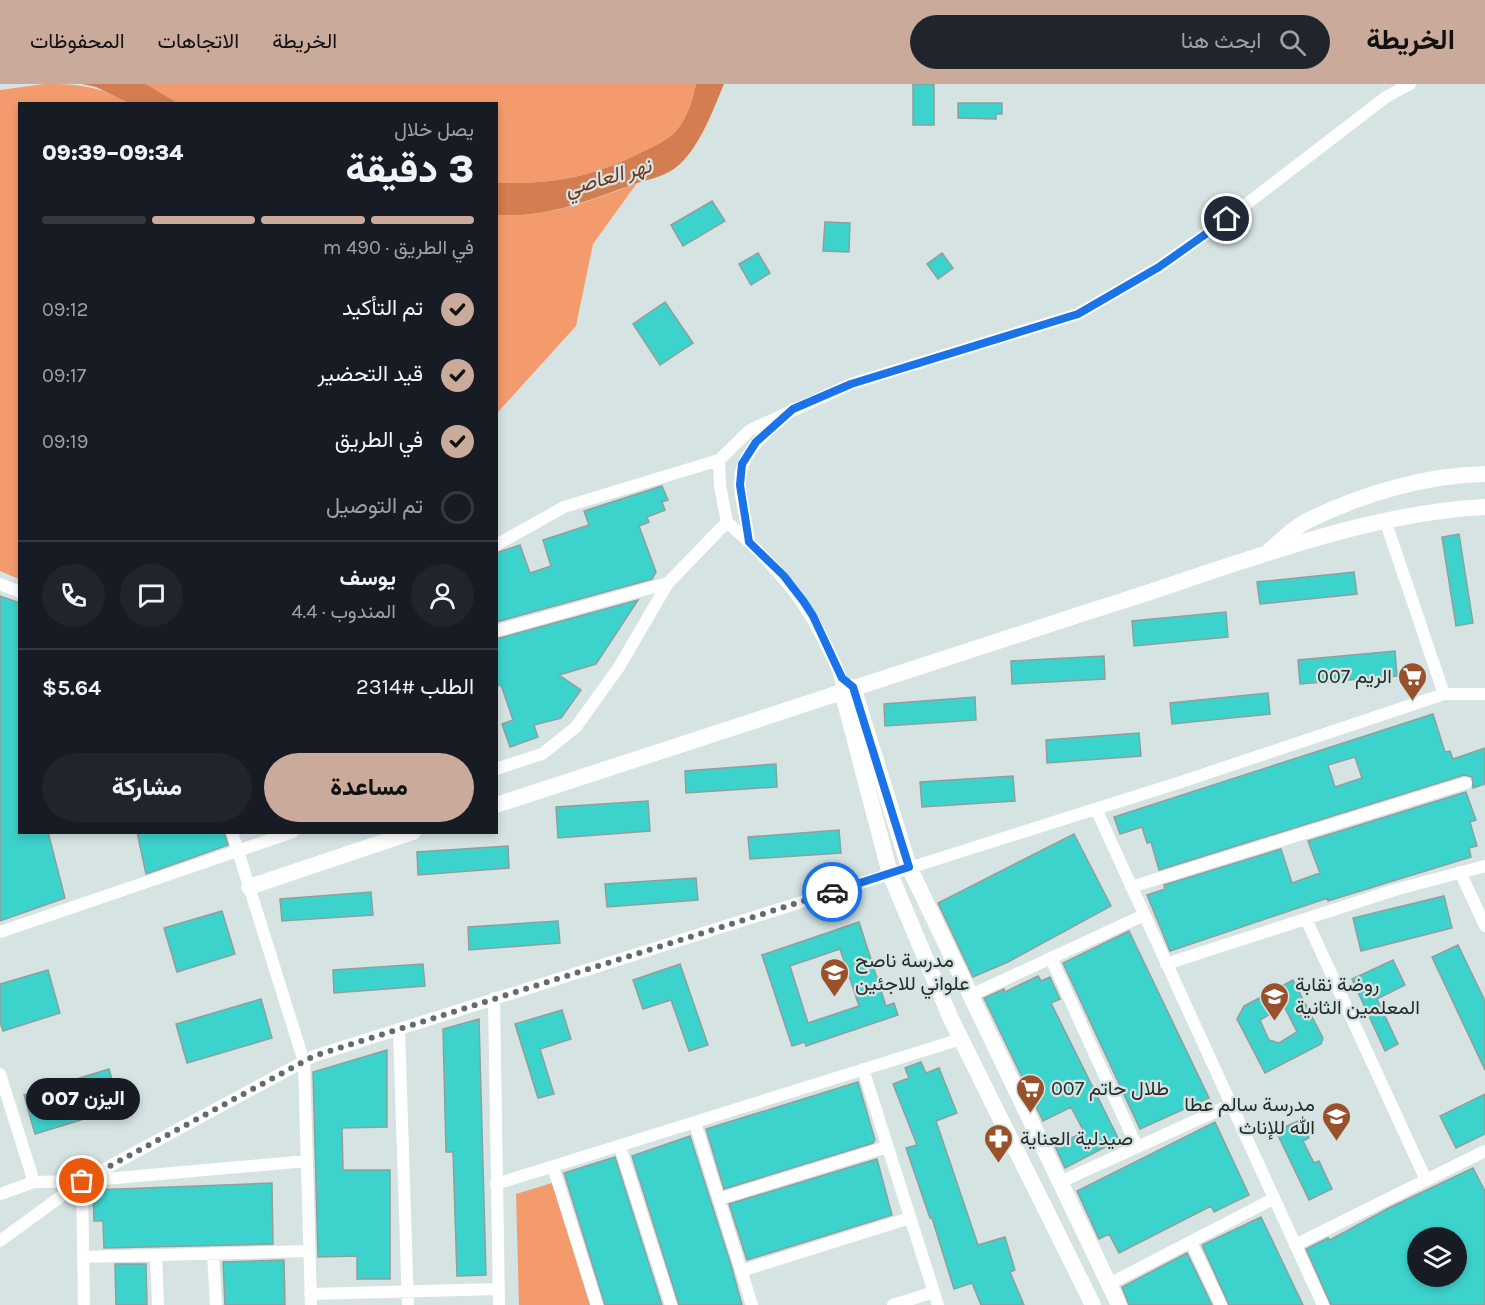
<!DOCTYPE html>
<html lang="ar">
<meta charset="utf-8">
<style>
:root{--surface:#171b24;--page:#20242c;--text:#f1f3f6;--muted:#9ea1a6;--line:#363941;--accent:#c9aa9b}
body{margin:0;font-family:Karla,Vazirmatn,sans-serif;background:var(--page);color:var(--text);direction:rtl;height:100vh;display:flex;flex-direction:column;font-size:22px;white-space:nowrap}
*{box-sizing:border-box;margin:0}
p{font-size:20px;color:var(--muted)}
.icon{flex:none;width:33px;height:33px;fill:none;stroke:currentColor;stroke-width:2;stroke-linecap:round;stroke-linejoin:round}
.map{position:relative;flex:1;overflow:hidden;direction:ltr}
.details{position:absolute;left:18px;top:18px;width:480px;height:732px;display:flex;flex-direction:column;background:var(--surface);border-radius:0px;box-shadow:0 3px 9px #0003;direction:rtl}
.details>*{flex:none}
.buttons{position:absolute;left:1407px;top:1143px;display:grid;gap:12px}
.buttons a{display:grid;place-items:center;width:60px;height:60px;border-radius:50%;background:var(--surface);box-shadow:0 3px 9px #0003;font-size:30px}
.pin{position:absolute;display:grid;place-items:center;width:51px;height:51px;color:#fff;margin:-26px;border:3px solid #fff;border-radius:50%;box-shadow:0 2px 6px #0007}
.courier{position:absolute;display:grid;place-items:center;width:60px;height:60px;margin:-30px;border:4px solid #1a73e8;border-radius:50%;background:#fff;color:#222;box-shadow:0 2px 8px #0007}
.bubble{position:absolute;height:42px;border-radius:21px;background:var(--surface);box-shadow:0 3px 9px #0003;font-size:20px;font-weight:800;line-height:42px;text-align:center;direction:rtl}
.overview em{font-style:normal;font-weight:800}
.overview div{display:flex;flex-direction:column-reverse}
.overview{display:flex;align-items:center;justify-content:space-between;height:102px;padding:0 24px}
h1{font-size:39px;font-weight:800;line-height:45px}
.bar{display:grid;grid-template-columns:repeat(4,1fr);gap:9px 6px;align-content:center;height:72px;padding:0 24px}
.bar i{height:8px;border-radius:4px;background:var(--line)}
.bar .selected{background:var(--accent)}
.bar p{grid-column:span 4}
.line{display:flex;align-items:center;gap:15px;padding:0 24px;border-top:2px solid var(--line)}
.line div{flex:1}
.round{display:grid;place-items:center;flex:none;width:63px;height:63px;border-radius:32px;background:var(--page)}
ol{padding:0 24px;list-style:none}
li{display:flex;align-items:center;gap:18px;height:66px}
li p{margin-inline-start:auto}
li .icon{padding:6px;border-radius:50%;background:var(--accent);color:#111;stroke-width:4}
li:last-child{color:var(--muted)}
li i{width:33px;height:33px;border:3px solid var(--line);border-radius:50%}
.action{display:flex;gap:12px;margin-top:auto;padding:12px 24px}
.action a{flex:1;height:69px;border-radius:36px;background:var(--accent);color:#111;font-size:24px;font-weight:800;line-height:69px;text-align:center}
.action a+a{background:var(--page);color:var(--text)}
header{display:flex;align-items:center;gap:36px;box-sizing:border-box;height:84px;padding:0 30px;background:var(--accent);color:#111}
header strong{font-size:28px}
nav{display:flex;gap:33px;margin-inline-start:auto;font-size:21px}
.search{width:420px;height:54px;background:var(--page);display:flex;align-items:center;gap:15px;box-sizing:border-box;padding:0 21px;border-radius:33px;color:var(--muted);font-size:22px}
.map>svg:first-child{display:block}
.green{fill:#f49b6e}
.water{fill:#d37d50}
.building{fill:#3dd3cd;stroke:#909e9d;stroke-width:1.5;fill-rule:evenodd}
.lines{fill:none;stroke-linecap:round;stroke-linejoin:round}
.street{stroke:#fff;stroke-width:12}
.secondary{stroke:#fff;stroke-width:16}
.done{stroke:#636c6c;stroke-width:6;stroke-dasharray:0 10.8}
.route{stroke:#1a73e8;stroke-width:8}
.labels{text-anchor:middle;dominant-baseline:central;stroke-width:4.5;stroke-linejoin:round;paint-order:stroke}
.poi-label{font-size:20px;fill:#262c2c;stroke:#d5e4e3;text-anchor:start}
.water-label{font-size:21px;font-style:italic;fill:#6f3617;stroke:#d5e4e3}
</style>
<header>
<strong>الخريطة</strong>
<div class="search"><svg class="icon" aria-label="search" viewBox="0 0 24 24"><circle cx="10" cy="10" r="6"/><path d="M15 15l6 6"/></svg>ابحث هنا</div>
<nav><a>الخريطة</a><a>الاتجاهات</a><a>المحفوظات</a></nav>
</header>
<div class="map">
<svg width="1485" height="1221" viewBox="0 0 1485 1221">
<rect width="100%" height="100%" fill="#d5e4e3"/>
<path class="green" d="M44,0C80,0 98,2 129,19L20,20L19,495L0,487V6Z
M146,0H696C693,15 687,35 676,47C667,57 652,63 640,69C590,94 553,100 497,99L496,20L178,19Z
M637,99L593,160L576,242L497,329V131C547,134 591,117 637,99Z
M552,1099L590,1221H519L516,1110Z"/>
<path class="water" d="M82,0H146L178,19H129L96,3Z
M696,0H724C713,26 701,60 680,80C668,92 649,95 634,100C588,117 546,134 497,131V99C553,100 590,94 640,69C652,63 667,57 676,47C687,35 693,15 696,0Z"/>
<path class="building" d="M913,0H934V41H913Z
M958,19H1002V30H996V35L958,34Z
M712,117L725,137L683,162L671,141Z
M825,138L850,139L849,168L823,167Z
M758,169L770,189L751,201L739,180Z
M942,169L953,184L938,195L927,180Z
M665,218L693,259L660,281L633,240Z
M662,402L668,416L662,418L665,426L647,433L649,438L639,442L656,488L652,495L496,538V469L520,461L530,489L551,482L543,456L589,441L584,427Z
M1459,450L1473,539L1456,542L1442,453Z
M1354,488L1357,510L1260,520L1257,498Z
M0,512L20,519V748H48L65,814L0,837Z
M638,516L596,580L559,591L581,606L561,634L534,641L538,653L510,663L502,640L513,636L501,601L496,602V555Z
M1226,528L1228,553L1134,562L1132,537Z
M1395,567L1397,592L1300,600L1298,576Z
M1104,572L1105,595L1012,600L1011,577Z
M1268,609L1270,630L1172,640L1170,619Z
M975,613L976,636L885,642L884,620Z
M1433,630L1445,668L1450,667L1453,675L1485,664V700L1473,704L1472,693L1464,691L1159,786L1151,758L1147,759L1142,743L1120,750L1114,733ZM1355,673L1362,694L1335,703L1328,681Z
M1139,649L1141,672L1047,679L1046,656Z
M776,680L777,703L686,709L685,687Z
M1013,692L1015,717L922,723L920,698Z
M1466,708L1476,736L1470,738L1477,762L1469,764L1471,773L1328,817V814L1170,867L1147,811L1165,805L1164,801L1281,765L1292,799L1320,789L1308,757Z
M648,717L650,747L558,754L556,723Z
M839,746L841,769L750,775L748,753Z
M137,748H224L228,761L146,790Z
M1074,750L1111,822L1008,878L973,893L938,819Z
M508,762L509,784L418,791L417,768Z
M696,794L698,816L607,823L605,800Z
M371,808L373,831L282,837L280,815Z
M1444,812L1452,844L1361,867L1353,834Z
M222,827L235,870L177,888L164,844Z
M558,837L560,859L469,866L468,843Z
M859,838L886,922L894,919L898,931L806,962L805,958L792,962L762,871ZM840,865L859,922L808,939L790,882Z
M1129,847L1209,1014L1140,1045L1063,879Z
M1458,861L1485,917V986L1432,873Z
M1393,876L1405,901L1377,915L1398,960L1385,967L1352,895Z
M423,880L425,902L334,909L333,886Z
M680,880L708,961L689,967L671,916L643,925L633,896Z
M48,886L60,929L3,947L0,938V900Z
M1038,892L1041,897L1050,893L1060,915L1051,919L1119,1056L1065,1084L1055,1062L1084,1048L1071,1023L1043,1037L984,914L1004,905L1005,908Z
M1293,896L1323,954L1321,960L1265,989L1237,935L1244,922ZM1284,922L1297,948L1279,959L1269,956L1260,936Z
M261,915L272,954L187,979L176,940Z
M562,926L571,955L540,965L554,1010L538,1014L515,940Z
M479,935L486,1191L457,1192L453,1068H446L443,945Z
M387,966V1043L342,1044L343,1086H390V1195H357V1172L318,1173L313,988Z
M921,978L926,989L939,984L957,1029L936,1037L978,1161L1005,1153L1015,1186L1010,1188L1024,1221H981L972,1199L954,1205L932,1134H930L906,1064L917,1061L893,1000L909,994L905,984Z
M109,985L120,1024L35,1050L24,1011Z
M858,998L875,1056L873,1059L724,1105L706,1045Z
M1485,1010V1050L1456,1064L1440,1032Z
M1300,1036L1309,1054L1303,1057L1314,1079L1319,1077L1332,1105L1309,1116L1276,1047Z
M1215,1038L1249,1111L1214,1128L1211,1122L1119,1169L1109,1150L1099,1155L1077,1107Z
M690,1052L731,1181L742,1221H679L632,1072Z
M615,1073L662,1221H605L564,1089Z
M877,1075L892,1131L747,1176L729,1120Z
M1473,1084L1485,1107V1221H1331L1306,1165L1328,1154L1330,1156L1389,1124ZM1418,1154H1456V1192H1418Z
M272,1099L273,1160L104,1164L103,1137H94L93,1106Z
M1261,1133L1303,1221H1229L1202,1161Z
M1187,1169L1212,1221H1129L1122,1203Z
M284,1176L285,1221H225L223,1178Z
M115,1180H146L147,1221H116Z"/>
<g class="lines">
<path class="street" d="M793,325C770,346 737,368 740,403C742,421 747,439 749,458L727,438L720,402L719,376L750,346L851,300L1078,230L1159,183L1227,135L1386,13L1410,0
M1385,436L1444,610
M749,458C785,493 808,521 829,567C836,581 842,592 842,607
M496,461L564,423L719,376
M0,500L20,508
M496,547L668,499
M496,685L542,670L576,643L619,583L668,499L727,438
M1096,725L1323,1221
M232,748L304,978L311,1221
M1460,788L1485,842
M1131,803L1466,699
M1306,835L1426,1096
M0,848L293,748
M1051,874L1137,1063
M1166,880L1398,805L1485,782
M969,912L1144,831
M494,914L499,1221
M399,945L408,1221
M863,985L938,1221
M0,990L34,1098
M695,1039L752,1221
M620,1063L671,1221
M553,1083L597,1221
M82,1097L84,1221
M1060,1098L1230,1021
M496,1100L961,955
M0,1110L34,1098L82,1097L307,1077
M719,1115L887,1063
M0,1157L82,1097L314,972L1181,698L1444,610H1485
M1191,1158L1221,1221
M1295,1161L1485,1067
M213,1169L216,1221
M156,1171L158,1221
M83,1173L309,1167
M741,1187L910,1134
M1109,1200L1273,1115
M310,1210L499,1205
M893,1221L934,1208"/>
<path class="secondary" d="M1269,467C1281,457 1294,443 1309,436C1362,410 1426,391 1485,390
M853,603L909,783L1119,1221
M842,607L890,790L951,935L1093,1221
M496,721C704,653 911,584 1119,518C1235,481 1363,429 1485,423
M249,803L413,748"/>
</g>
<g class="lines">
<path class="done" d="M82,1097L314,972L832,808"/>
<path class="route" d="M832,808L909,783L853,603L842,594L813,532L804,518L784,492L749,458L740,401L742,380L756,358L793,325L851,300L1078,230L1159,183L1227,135"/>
</g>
<defs>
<symbol id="supermarket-pin" viewBox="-11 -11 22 30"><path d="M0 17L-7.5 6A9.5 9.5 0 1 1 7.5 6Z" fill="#98512b" stroke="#d5e4e3"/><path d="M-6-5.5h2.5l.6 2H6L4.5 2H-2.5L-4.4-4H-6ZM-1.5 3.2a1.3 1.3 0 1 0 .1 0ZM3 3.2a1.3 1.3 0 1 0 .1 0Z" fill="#fff"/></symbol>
<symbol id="school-pin" viewBox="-11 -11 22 30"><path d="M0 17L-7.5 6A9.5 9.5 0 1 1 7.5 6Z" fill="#98512b" stroke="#d5e4e3"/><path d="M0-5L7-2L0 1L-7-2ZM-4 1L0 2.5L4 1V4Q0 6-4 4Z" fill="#fff"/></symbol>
<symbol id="pharmacy-pin" viewBox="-11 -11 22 30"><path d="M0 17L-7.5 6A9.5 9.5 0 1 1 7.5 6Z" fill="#98512b" stroke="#d5e4e3"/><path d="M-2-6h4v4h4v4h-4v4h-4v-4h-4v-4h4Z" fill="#fff"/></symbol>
</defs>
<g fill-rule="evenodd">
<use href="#supermarket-pin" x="1396" y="576" width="33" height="45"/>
<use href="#school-pin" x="818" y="872" width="33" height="45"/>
<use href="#school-pin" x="1258" y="896" width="33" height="45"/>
<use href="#supermarket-pin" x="1014" y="988" width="33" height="45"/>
<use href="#school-pin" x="1320" y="1016" width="33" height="45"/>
<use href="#pharmacy-pin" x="982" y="1038" width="33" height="45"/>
</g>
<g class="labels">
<g class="poi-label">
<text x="1392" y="592" text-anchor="end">الريم 007</text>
<text x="855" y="876">مدرسة ناصح<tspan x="855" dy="23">علواني للاجئين</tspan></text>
<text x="1295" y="900">روضة نقابة<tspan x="1295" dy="23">المعلمين الثانية</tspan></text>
<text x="1051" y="1004">طلال حاتم 007</text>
<text x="1315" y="1020" text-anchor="end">مدرسة سالم عطا<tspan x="1315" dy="23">الله للإناث</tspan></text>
<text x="1020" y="1054">صيدلية العناية</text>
</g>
<g class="water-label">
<text transform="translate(608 93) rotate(-16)">نهر العاصي</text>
</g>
</g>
</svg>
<div class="buttons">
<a><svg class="icon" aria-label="layers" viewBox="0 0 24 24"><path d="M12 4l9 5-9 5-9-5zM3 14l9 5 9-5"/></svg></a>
</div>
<div class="pin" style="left:82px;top:1097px;background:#ea580c"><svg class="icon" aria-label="bag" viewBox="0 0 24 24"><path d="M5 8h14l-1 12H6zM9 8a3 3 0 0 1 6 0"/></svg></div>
<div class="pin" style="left:1227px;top:135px;background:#1f2937"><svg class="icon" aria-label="home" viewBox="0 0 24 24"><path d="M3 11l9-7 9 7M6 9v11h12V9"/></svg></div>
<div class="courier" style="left:832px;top:808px"><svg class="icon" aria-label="car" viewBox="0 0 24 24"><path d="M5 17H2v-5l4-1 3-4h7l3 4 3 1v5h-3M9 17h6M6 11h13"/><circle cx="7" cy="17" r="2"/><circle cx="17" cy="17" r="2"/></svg></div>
<div class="bubble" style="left:26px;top:994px;width:114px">اليزن 007</div>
<section class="details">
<div class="overview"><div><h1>3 دقيقة</h1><p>يصل خلال</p></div><em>09:34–09:39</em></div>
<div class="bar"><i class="selected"></i><i class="selected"></i><i class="selected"></i><i></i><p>في الطريق · 490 m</p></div>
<ol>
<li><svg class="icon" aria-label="check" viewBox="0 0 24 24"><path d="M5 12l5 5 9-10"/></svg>تم التأكيد<p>09:12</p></li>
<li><svg class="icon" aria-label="check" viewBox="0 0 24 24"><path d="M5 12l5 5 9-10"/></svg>قيد التحضير<p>09:17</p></li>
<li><svg class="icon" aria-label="check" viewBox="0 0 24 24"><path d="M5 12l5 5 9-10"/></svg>في الطريق<p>09:19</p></li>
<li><i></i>تم التوصيل</li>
</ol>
<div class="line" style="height:108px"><a class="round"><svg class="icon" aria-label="person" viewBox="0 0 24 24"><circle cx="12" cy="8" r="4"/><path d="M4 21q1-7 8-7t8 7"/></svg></a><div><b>يوسف</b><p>المندوب · 4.4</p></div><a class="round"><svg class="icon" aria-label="chat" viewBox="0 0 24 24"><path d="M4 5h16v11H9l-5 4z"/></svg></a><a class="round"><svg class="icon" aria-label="phone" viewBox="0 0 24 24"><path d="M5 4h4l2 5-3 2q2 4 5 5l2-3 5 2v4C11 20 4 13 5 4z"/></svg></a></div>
<div class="line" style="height:78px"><div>الطلب #2314</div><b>$5.64</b></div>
<div class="action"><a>مساعدة</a><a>مشاركة</a></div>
</section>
</div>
